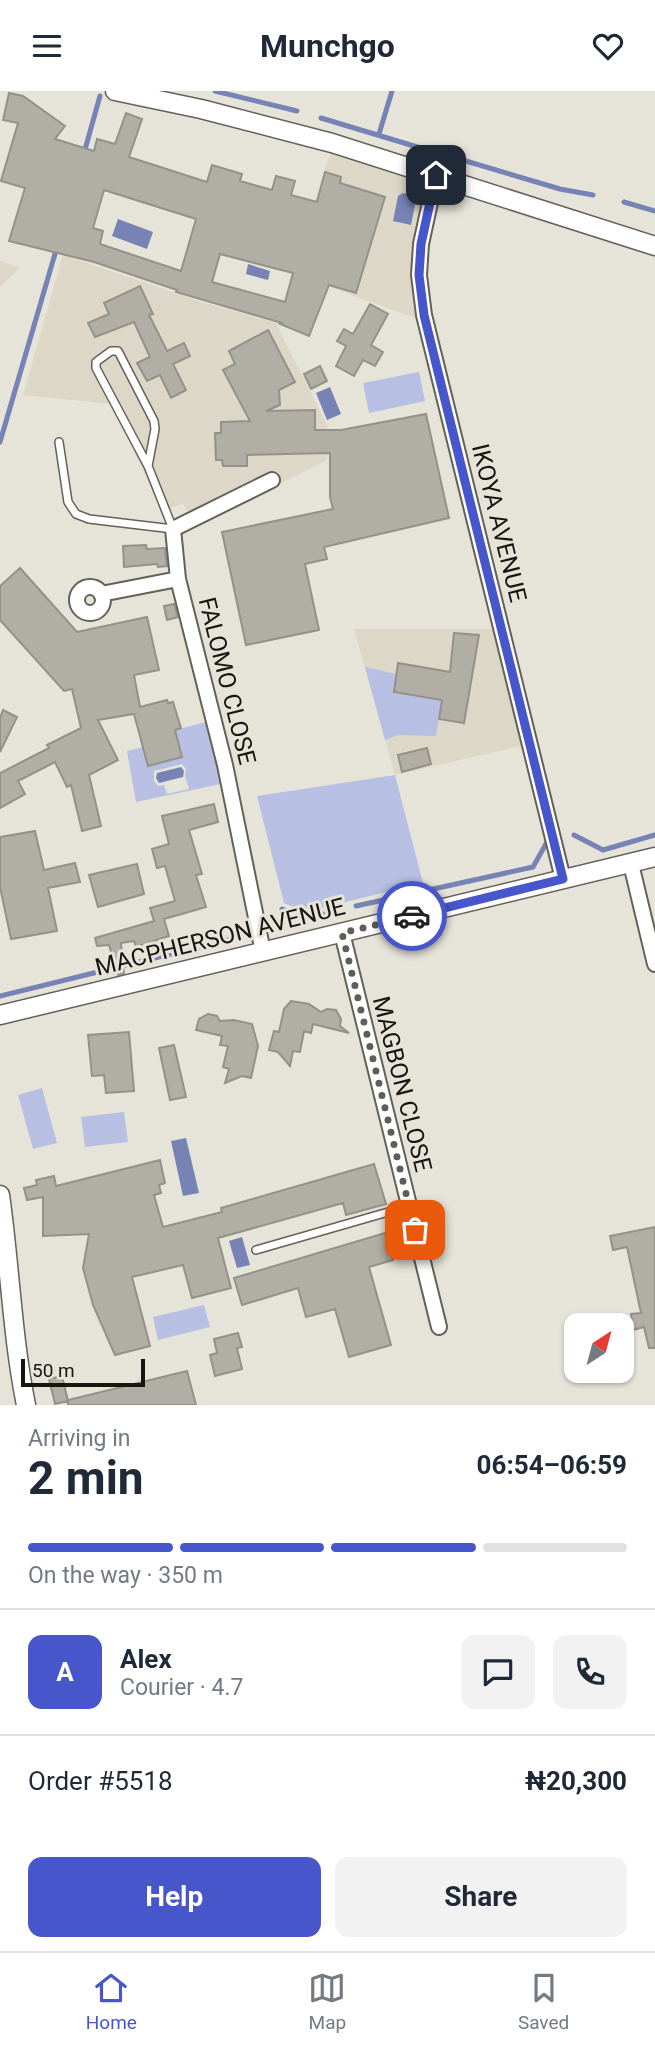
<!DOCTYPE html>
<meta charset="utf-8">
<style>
:root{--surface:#fff;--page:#f2f2f3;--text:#1f2937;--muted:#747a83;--line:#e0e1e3;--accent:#4756cb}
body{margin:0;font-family:Roboto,sans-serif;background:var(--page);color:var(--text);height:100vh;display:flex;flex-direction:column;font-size:26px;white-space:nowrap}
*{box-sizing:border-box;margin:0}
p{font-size:23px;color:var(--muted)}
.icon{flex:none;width:38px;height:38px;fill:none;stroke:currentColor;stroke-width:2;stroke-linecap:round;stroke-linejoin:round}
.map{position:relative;height:1314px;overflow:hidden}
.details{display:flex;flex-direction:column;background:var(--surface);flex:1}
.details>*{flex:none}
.needle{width:46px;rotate:36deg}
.tools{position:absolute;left:564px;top:1222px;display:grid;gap:14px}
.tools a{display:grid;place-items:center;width:70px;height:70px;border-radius:14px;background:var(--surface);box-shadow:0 2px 5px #0004;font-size:35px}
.scale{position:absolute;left:21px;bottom:18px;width:124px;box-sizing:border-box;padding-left:7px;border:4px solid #161511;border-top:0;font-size:19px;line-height:24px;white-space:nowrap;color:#161511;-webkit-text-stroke:5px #e6e3d9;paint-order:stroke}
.pin{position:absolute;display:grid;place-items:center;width:60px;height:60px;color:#fff;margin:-30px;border-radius:14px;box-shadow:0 4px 10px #0006}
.courier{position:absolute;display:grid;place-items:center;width:70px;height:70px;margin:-35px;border:5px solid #4756cb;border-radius:50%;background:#fff;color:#222;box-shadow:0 2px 9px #0007}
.headline em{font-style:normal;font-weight:700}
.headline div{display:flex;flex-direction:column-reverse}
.headline{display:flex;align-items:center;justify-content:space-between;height:119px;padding:0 28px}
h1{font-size:46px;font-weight:700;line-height:52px}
.bar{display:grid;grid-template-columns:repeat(4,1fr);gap:10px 7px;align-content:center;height:84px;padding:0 28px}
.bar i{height:9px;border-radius:5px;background:var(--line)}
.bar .on{background:var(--accent)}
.bar p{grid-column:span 4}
.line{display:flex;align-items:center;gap:18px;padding:0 28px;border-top:2px solid var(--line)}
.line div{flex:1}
.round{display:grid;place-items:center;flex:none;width:74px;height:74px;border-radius:14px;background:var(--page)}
.cta{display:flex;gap:14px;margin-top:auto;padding:14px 28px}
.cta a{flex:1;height:80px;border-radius:14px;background:var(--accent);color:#fff;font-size:28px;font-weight:700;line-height:80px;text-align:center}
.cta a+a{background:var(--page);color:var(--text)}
header{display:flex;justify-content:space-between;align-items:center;height:91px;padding:0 28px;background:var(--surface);font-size:32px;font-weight:700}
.menu{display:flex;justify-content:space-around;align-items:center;height:98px;border-top:2px solid var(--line);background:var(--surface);font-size:19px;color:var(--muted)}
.menu a{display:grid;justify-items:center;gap:4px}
.menu .on{color:var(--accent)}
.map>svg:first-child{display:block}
.built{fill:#dcd7c6}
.green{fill:#b7c0e2;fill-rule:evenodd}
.water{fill:#7683b4}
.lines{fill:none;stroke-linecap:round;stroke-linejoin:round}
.stream{stroke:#7683b4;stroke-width:5}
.building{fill:#b1aea5;stroke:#949288;stroke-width:2;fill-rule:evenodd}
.service-casing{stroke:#636158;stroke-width:10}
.minor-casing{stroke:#636158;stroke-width:18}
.tertiary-casing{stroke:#636158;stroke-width:21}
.service{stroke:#fff;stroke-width:7}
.minor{stroke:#fff;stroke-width:14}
.tertiary{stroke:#fff;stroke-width:18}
.done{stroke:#5f5d57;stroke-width:7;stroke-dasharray:0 12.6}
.route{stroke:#4756cb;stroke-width:9}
.labels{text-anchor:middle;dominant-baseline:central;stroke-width:6;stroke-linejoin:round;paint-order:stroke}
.street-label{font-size:24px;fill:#161511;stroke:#e6e3d9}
</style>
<header><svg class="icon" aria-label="menu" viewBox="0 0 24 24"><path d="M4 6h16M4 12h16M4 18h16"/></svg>Munchgo<svg class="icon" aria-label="heart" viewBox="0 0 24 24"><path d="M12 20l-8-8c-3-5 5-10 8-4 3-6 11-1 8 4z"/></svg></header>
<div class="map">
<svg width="655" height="1314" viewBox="0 0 655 1314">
<rect width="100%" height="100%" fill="#e6e3d9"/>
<path class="built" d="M332,57L417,79L426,100L411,169L416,170L423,230L291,182Z
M63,164L205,212L276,232L327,334V369L201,433L182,413L162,420L112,313L23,304Z
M0,170L20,177L0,196Z
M354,538H496L525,654L395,684Z"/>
<path class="green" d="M419,281L425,310L369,322L363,292Z
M365,576L396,583L394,601L442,609L436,645L398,644L385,649Z
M210,630L225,692L136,711L127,660L143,656L148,675L182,667L175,639ZM182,673L186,678L185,684L189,698L167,703L164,694L158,695L154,690V680Z
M395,684L423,792L305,821L284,812L257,705Z
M42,997L57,1052L33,1058L18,1004Z
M124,1021L128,1051L85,1056L81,1026Z
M204,1214L210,1236L158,1249L153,1226Z"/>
<path class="water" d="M403,102L413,104L416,109L411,134L393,130L398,105Z
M118,128L153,141L147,158L112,145Z
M248,173L270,180L268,189L246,183Z
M330,296L341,323L327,329L316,302Z
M181,676L184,680L183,686L159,692L156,687L157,682Z
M186,1047L199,1102L183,1105L171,1050Z
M242,1146L250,1174L237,1177L229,1150Z"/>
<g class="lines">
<path class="stream" d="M215,0L297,20
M321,27L424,58
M379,43L392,0
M84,62L100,5
M449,65L560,98L593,104
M624,111L655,120
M0,351L57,156
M574,744L603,759L655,744
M356,815L533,776L547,751
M282,818L304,826L323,823
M0,905L240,846L254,827"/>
</g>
<path class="building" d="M9,2L23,5L65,35L55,48L94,60L97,48L115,53L126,22L142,28L129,66L207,91L212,74L242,83L240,90L272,99L276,85L295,90L291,104L317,111L325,81L341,86L340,92L385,106L356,202L329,194L309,245L280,233L282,232L176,201L177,199L94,171L9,150L25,97L1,90L18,32L3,29ZM104,99L196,128L181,180L100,153L103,140L93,137ZM220,163L293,182L285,211L212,191Z
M140,195L153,223L149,224L167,260L184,252L190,265L173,273L186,299L171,307L160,284L147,290L137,272L150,266L134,231L95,246L88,232L109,223L104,212Z
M370,213L388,223L371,254L383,261L375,275L363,269L354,285L336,275L346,255L337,250L344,238L353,243Z
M268,239L295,291L279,299L280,314L266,320L315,319V339H341L426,323L449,427L324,456L327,468L305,473L319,539L246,554L222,441L333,418L330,406V362L247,364V375H223L222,369H216L215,342H221V331L250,330L223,279L235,273L229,260Z
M320,275L327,290L311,298L304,283Z
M146,454L147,458L165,457L167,475L158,476L157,473L124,476L123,455Z
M20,477L77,541L147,526L159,579L134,584L140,616L167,609L168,612L173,611L181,637L175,639L182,666L148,675L134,623L98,629L118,669L89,684L101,735L82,740L71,694L67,696L55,671L18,690L25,703L0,717V682L49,657L47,654L81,637L72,598L64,600L0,529V495Z
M174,513L178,526L167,529L164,515Z
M454,542L479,544L464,632L439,628L442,609L394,601L398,572L450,581Z
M3,619L17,626L0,661V627Z
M427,657L431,673L402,681L398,664Z
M214,713L218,731L189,739L202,783L196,784L206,816L164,828L169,845L136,856L134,850L121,852L124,882L118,884L109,854L97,855L95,847L154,830L150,817L175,810L165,775L157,777L152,758L169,753L162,725Z
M35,740L44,779L75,772L80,791L48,797L57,840L11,848L0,796V746Z
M137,773L144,803L98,816L89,784Z
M291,910L309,913L321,921L327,918L336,919L341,928L340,935L349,942L313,933L311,942L304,940L300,961L293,960L290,975L278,961L269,959L274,940L279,941L284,918Z
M208,923L217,925L220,930L234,929L252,933L258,955L251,987L242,985L225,992L229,978L223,976L228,955L220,954L222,945L196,939L199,928Z
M129,941L134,1000L106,1002L104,984L92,985L88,944Z
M174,954L186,1006L170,1009L159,957Z
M160,1069L165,1092L159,1094L161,1102L154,1104L163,1136L222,1121L221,1117L374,1073L386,1113L346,1124L343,1112L218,1147L231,1197L192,1207L183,1174L132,1186L150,1255L115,1264L93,1214L83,1177L89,1143L43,1145V1106L27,1109L24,1097L37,1094L36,1089L54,1085L56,1095Z
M655,1136V1257H649L644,1236L633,1239L631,1223L641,1222L627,1156L613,1159L610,1145Z
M385,1142L393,1169L369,1176L391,1254L349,1266L335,1218L306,1226L298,1197L242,1214L234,1187Z
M238,1242L242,1256L237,1257L242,1278L215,1285L210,1264L217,1262L214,1248Z
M187,1280L196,1314H68V1309Z
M62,1285L68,1310L55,1313L49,1288Z"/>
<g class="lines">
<defs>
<path id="service" d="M59,351L68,411L76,423L89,428L173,438L148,375L96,277V271L111,260H118L154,330L155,338L148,375
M256,1159L409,1115"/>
<path id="minor" d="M436,84L421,153L419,184L424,224L563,788
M77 509a13 13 0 1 1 26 0a13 13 0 1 1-26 0Z
M101,503L178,488
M631,773L655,873
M342,842L439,1236
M263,861L225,674L178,488L173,438L272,389"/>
<path id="tertiary" d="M115,0L201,18L332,52L655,155
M0,924L655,766
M0,1104C10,1174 12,1245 26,1314"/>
</defs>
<use href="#service" class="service-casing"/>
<use href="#minor" class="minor-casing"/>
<use href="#tertiary" class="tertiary-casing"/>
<use href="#service" class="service"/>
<use href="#minor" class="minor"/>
<use href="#tertiary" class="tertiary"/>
</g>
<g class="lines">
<path class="done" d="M412,825L342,842L415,1139"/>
<path class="route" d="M412,825L563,788L424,224L419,184L421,153L436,84"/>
</g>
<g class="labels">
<g class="street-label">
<text transform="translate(499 432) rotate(76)">IKOYA AVENUE</text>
<text transform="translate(227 590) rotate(76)">FALOMO CLOSE</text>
<text transform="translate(220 846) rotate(-14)">MACPHERSON AVENUE</text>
<text transform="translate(402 993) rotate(76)">MAGBON CLOSE</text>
</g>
</g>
</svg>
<div class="tools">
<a><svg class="needle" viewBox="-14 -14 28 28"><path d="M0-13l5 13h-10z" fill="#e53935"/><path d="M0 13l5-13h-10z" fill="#747a83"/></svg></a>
</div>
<div class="scale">50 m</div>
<div class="pin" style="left:415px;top:1139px;background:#ea580c"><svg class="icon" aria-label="bag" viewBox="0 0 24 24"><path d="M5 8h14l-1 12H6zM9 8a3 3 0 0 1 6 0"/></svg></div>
<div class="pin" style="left:436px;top:84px;background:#1f2937"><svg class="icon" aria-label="home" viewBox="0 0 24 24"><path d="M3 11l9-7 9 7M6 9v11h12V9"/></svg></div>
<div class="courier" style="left:412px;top:825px"><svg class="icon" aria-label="car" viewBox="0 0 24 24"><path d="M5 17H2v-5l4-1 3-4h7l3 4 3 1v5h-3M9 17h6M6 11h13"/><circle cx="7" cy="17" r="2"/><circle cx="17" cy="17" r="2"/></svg></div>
</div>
<section class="details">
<div class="headline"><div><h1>2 min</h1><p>Arriving in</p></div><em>06:54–06:59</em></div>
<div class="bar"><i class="on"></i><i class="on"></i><i class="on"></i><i></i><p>On the way · 350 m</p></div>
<div class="line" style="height:126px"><b class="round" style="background:var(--accent);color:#fff">A</b><div><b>Alex</b><p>Courier · 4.7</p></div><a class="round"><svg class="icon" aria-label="chat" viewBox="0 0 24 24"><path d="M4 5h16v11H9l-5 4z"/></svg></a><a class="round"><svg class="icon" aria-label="phone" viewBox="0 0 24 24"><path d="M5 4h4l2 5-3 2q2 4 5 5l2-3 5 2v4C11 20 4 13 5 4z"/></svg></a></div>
<div class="line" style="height:91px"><div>Order #5518</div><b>₦20,300</b></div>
<div class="cta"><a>Help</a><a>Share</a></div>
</section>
<nav class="menu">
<a class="on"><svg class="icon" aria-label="home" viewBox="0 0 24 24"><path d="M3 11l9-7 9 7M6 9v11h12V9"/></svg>Home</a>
<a><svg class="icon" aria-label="map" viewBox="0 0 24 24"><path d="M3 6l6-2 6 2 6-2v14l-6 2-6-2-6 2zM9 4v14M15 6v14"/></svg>Map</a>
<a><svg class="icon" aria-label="saved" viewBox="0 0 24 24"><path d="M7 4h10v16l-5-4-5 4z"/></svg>Saved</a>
</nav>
